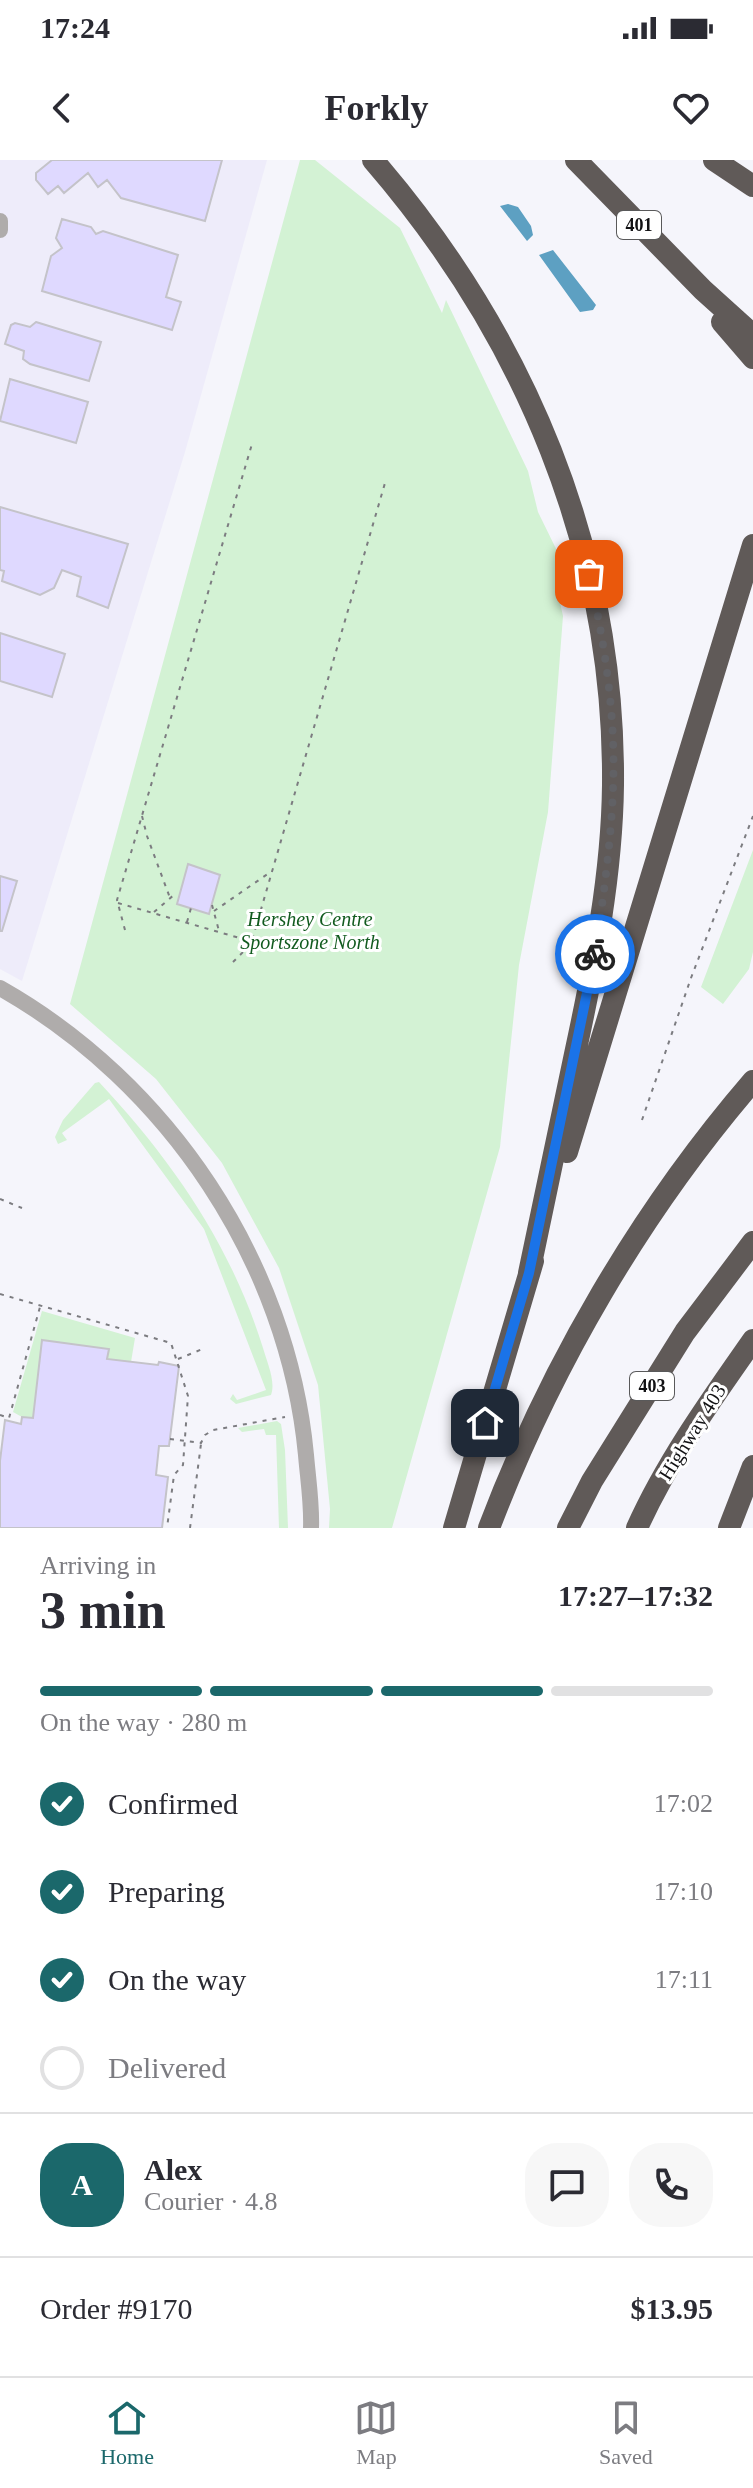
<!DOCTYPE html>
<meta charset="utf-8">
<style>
:root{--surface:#fff;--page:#f7f7f7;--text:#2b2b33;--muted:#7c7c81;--line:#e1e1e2;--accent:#1b686b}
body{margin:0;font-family:Georgia,serif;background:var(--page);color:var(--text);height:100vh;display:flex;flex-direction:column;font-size:30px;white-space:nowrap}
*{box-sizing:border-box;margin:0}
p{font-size:26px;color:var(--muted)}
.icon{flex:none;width:44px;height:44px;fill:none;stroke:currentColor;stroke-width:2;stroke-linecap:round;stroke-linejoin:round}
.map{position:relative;height:1368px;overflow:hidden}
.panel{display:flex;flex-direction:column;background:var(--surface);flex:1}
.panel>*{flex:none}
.pin{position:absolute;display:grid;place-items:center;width:68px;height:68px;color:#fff;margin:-34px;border-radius:16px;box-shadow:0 4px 12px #0006}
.courier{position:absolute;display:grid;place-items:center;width:80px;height:80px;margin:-40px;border:6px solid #1a73e8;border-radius:50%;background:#fff;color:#222;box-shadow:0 2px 10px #0007}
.headline em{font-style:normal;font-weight:700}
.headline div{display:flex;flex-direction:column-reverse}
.headline{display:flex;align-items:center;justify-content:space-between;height:136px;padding:0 40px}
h1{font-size:52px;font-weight:700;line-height:60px}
.bar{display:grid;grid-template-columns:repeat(4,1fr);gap:12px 8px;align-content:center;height:96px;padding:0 40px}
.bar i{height:10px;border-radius:6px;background:var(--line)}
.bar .on{background:var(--accent)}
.bar p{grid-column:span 4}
.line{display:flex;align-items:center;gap:20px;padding:0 40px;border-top:2px solid var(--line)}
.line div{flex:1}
.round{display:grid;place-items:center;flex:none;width:84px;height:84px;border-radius:32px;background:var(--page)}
ol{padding:0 40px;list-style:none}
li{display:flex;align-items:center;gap:24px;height:88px}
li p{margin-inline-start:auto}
li .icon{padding:8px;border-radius:50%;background:var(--accent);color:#fff;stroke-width:4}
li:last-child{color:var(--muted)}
li i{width:44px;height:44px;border:4px solid var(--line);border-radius:50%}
.status{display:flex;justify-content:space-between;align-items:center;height:56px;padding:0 40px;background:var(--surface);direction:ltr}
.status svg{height:22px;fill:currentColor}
header{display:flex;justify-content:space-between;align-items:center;height:104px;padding:0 40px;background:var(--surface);font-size:36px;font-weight:700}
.dock{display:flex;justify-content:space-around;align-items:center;height:112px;border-top:2px solid var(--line);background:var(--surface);font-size:22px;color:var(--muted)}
.dock a{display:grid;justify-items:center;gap:4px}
.dock .on{color:var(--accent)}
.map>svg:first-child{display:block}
.built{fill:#eeecfa}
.green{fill:#d3f2d4}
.water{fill:#5da0c2}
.building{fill:#dfd9ff;stroke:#c4c3c9;stroke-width:2}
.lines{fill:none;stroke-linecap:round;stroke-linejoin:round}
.path{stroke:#7c7c80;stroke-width:2;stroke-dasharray:4 6;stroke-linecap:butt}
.minor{stroke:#afacab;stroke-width:16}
.highway{stroke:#605a58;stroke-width:22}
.done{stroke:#616165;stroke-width:8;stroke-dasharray:0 14.4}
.route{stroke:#1a73e8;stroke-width:10}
.labels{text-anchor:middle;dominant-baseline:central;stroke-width:6;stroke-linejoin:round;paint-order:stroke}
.shield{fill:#fff;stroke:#59595a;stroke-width:2}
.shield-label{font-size:18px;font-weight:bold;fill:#121214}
.park-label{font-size:20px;font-style:italic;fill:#125b1f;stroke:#fff}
.street-label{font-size:20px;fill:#121214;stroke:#fff}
</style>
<div class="status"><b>17:24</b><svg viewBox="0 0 49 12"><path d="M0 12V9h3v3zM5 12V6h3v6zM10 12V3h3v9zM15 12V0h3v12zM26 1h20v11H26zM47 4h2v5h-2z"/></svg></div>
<header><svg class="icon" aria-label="back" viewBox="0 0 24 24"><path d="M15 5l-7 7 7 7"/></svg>Forkly<svg class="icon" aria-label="heart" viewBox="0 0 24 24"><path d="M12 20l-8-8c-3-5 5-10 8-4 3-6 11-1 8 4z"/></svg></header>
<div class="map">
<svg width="753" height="1368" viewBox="0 0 753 1368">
<rect width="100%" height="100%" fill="#f5f5fb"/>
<path class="built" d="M0,0H267L185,292L22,821L0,809Z"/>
<path class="green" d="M300,0H315L400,68L442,153L446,140L528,311L538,352L563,403L559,438L563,456L548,652L519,805L500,987L392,1368H329L330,1349L318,1225L279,1108L222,1003L156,919L70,844Z
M753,690V792L749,809L723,844L701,827Z
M99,922C172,1000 231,1085 263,1188C267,1202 276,1222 271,1235L236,1244L230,1239L233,1234L237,1240L266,1230L204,1069L109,939L62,973L67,980L58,984L55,977L63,960L95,923Z
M42,1151L135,1178L131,1202L107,1199L108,1189L42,1180L33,1258L22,1257L13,1252Z
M277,1261L281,1264L285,1290L288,1368H279L276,1275H266L264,1269L242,1272L238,1268Z"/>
<path class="water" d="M508,44L518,47L531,66L533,75L527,81L500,46Z
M553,90L596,145L593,150L580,152L539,95Z"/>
<path class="building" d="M52,0H222L205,61L121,38L107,20L98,27L88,13L64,33L58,26L48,34L36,20V13Z
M62,59L91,67L96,74L103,71L178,95L166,137L181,142L172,170L42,131L51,96L62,88L56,78Z
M36,162L101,182L89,221L30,204L23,199L24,191L5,184L11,165L15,163L30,167Z
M10,219L88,242L76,283L0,261Z
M0,347L128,384L108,448L77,436L81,417L62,410L54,428L40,435L2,421L4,411L0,410Z
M0,473L65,494L52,537L0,521Z
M188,704L220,715L209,754L177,744Z
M0,716L17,721L2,771H0Z
M42,1180L109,1189L107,1199L158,1205L159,1202L179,1206L169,1286H159L156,1315L168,1317L162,1368H0V1301L5,1260L21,1264L22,1257L33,1258Z"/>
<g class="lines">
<path class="path" d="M142,656L147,676L170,738
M118,743L250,781
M212,745L219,771
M214,751L272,711
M154,752L175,734
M187,762L191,748
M125,770L117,740L252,284
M233,802L248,787L253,777L385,323
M642,960L691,818L753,656
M0,1039L22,1048
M0,1134L171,1183L188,1236L183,1305L174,1315L167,1368
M178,1199L205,1188
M0,1255L9,1258L40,1147
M170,1279L201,1283L205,1275L213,1270L285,1257
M190,1368L201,1284"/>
<path class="minor" d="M0,61V70
M0,828C168,923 288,1102 306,1295C308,1319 312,1344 311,1368"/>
<path class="highway" d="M373,0C525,176 615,390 613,625C612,715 594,806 575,894C560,967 544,1040 529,1113
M576,0L703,130L753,175
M714,0L753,26
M722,162L753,198
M567,992L753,385
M454,1368L533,1101
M489,1368C550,1207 641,1051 753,921
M568,1368L592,1321L685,1172L753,1082
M637,1368C667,1301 711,1240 753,1180
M729,1368L753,1306"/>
</g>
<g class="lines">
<path class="done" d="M589,414C605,484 616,557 613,629C611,684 603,739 595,794"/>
<path class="route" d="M485,1263L529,1113L595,794"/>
</g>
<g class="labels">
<g class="shield">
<rect x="617" y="51" width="44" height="28" rx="6"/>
<rect x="630" y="1212" width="44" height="28" rx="6"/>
</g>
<g class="shield-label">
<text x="639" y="65">401</text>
<text x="652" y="1226">403</text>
</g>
<g class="park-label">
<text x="310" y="759">Hershey Centre<tspan x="310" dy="23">Sportszone North</tspan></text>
</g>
<g class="street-label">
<text transform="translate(692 1272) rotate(-58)">Highway 403</text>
</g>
</g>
</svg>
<div class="pin" style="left:589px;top:414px;background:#ea580c"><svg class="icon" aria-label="bag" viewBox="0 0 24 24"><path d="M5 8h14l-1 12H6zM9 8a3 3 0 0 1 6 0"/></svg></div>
<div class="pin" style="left:485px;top:1263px;background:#1f2937"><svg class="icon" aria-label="home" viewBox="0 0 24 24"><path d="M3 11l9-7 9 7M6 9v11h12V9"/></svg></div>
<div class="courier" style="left:595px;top:794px"><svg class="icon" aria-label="bike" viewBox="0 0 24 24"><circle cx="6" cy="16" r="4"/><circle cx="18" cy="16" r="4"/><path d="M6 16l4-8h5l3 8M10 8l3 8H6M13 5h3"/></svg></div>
</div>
<section class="panel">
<div class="headline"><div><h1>3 min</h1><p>Arriving in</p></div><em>17:27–17:32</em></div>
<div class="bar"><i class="on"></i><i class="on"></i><i class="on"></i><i></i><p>On the way · 280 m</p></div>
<ol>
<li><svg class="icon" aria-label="check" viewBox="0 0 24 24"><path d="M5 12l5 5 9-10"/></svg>Confirmed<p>17:02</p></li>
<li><svg class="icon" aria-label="check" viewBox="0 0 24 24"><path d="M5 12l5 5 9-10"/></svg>Preparing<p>17:10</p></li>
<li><svg class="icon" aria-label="check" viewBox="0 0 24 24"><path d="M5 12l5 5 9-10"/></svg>On the way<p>17:11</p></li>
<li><i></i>Delivered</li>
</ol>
<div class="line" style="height:144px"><b class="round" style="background:var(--accent);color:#fff">A</b><div><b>Alex</b><p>Courier · 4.8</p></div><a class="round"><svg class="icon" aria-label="chat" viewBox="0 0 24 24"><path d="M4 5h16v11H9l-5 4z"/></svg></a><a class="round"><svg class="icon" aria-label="phone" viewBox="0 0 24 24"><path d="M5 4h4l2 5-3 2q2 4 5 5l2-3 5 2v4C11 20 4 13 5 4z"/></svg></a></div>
<div class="line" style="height:104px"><div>Order #9170</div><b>$13.95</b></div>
</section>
<nav class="dock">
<a class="on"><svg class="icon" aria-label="home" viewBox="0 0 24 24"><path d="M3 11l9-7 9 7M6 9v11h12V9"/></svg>Home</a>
<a><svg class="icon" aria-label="map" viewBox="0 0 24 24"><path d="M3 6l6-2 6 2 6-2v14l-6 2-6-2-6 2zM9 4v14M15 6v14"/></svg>Map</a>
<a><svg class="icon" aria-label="saved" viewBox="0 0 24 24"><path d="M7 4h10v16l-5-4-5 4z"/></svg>Saved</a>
</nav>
